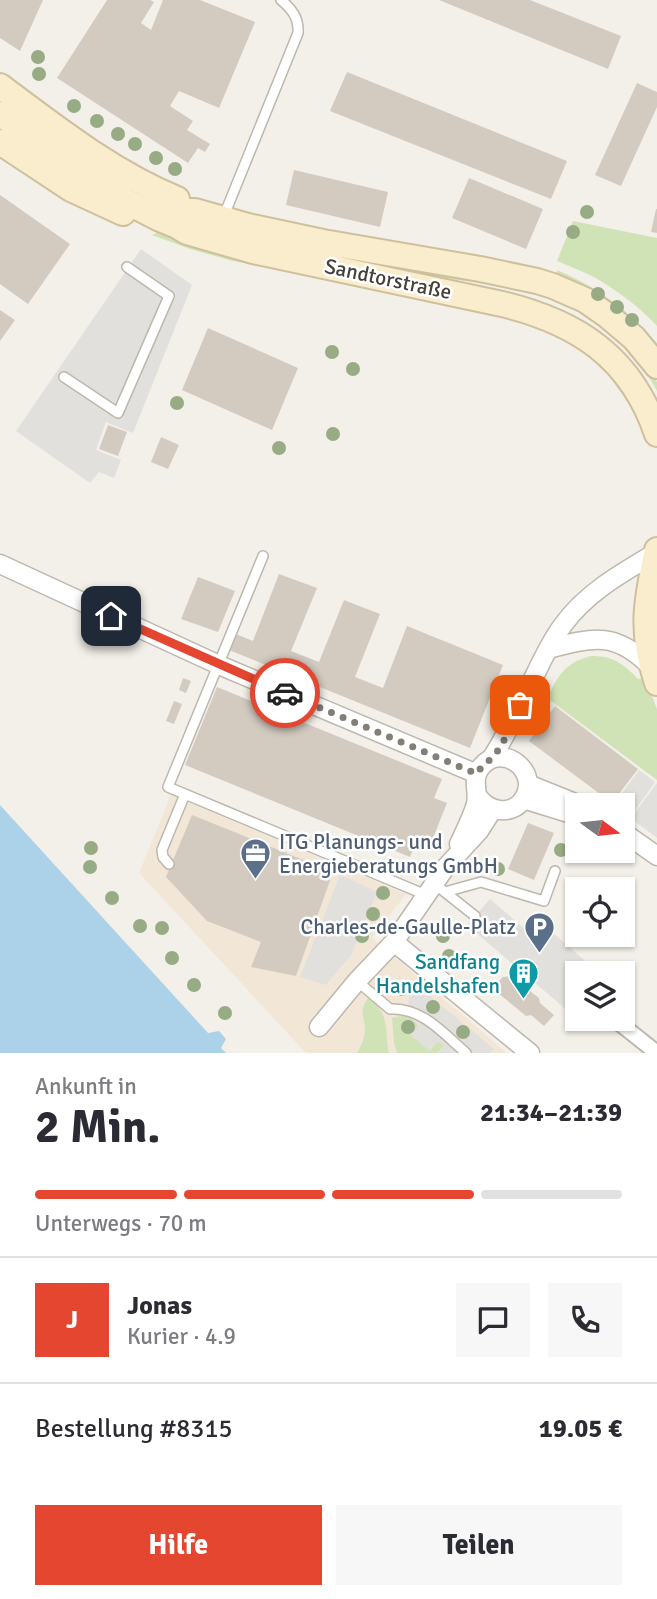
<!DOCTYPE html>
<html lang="de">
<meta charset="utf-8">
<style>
:root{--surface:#fff;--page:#f7f7f7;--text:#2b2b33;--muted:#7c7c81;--line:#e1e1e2;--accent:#e4462f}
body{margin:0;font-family:Signika,sans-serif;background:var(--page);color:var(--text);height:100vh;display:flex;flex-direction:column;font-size:26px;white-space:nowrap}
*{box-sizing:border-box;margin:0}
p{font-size:23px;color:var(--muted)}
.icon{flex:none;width:38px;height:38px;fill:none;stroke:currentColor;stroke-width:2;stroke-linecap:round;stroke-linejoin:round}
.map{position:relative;height:1053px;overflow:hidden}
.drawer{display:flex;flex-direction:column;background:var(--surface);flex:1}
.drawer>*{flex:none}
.needle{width:46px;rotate:105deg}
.tools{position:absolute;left:565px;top:793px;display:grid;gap:14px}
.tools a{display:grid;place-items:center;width:70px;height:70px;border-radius:0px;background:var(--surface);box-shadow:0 2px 5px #0004;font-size:35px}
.pin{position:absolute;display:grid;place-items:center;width:60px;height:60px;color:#fff;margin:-30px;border-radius:14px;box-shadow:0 4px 10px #0006}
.courier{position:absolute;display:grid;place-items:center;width:70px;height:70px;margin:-35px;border:5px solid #e4462f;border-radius:50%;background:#fff;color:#222;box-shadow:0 2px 9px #0007}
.headline em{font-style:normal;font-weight:800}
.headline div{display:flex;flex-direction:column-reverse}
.headline{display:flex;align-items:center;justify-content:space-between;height:119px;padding:0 35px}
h1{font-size:46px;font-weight:800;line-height:52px}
.bar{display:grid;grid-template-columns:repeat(4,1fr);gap:10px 7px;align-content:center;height:84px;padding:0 35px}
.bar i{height:9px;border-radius:5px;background:var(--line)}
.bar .current{background:var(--accent)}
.bar p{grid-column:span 4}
.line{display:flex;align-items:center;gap:18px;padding:0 35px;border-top:2px solid var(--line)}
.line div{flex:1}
.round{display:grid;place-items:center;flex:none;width:74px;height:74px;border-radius:0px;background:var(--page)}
.action{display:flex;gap:14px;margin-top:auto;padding:14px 35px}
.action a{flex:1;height:80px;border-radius:0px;background:var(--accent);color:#fff;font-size:28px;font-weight:800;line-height:80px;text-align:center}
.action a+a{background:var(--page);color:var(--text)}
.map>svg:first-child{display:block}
.commercial{fill:#f2e6d7}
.green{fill:#d0e3b6}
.parking{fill:#e2e0dd}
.water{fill:#acd2e9}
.building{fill:#d3cbc0}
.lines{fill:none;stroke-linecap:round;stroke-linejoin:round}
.service-casing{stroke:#beb7ad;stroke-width:12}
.pedestrian-casing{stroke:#beb7ad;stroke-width:18}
.minor-casing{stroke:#beb7ad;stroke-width:21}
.secondary-casing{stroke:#cec09d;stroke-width:28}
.service{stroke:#fff;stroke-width:9}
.pedestrian{stroke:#fff;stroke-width:14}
.minor{stroke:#fff;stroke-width:18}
.secondary{stroke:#f9edcd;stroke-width:24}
.tree{fill:#97ab84}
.done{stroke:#837e76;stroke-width:7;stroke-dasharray:0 12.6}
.route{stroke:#e4462f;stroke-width:9}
.labels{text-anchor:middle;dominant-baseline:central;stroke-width:5;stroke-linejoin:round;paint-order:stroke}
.street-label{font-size:21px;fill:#464038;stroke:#fff}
.service-label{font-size:21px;fill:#4e5e75;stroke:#fff;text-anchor:start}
.culture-label{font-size:21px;fill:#0d838f;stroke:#fff;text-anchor:end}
</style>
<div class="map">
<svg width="657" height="1053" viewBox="0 0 657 1053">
<rect width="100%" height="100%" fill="#f3f0e9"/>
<path class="commercial" d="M171,795L406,894L372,938L507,1053H306L139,873Z"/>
<path class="green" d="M151,205L551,295L606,326L651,373L657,382V391C633,345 585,308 535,294C508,286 479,283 451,279C402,270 352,263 304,251C253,238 202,220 151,205Z
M573,221L657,238V326C640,307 616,290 594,277C582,271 569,266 557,261Z
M157,233L423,296L553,329L609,370L635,407L632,408L609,376L588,356L560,337L533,325L427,299L229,260L190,249L152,235Z
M557,270C596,286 629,311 657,343V350L556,277Z
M591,656C612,655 624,664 638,679L645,678L657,709V780L547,698C558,676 565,662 591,656Z
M368,998C391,1015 384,1028 389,1053H357C361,1046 364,1040 365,1031C365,1017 358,1012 368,998Z
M404,1015C420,1020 424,1036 430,1050L438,1041L444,1046L437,1053H397L394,1043L392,1018Z"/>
<path class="parking" d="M141,249L192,285L133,433L106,422L96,450L121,460L114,478L99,472L90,483L16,431Z
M639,770L655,782L631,816L623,810V805L614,804Z
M657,783V838L631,818Z
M340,875L377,892L351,955L326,985L300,977Z
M490,899L534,937L544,925L599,973H578L577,1014L575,1017L467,925Z
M418,987L434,999L426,1010L431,1014L439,1004L464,1024L456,1034L462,1039L470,1029L494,1049L490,1053H437L444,1046L438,1041L430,1051L410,1035L419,1025L408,1015L409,997Z"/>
<path class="water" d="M0,805L208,1033L219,1031L226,1039L221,1048L226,1053H0Z"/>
<path class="building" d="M0,0H43L20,51L0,38Z
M107,0H150L154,2L141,23L151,30L163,0H200L255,22L219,108L179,91L170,106L193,121L187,130L210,144L205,152L198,148L188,163L57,78Z
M439,0H530L621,36L608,69Z
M347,72L567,161L551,199L330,111Z
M637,83L657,92V107L621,186L595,175Z
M294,170L388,192L380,227L286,205Z
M469,178L543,209L526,249L452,218Z
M0,195L70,244L28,304L0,284Z
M656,209H657V233L651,232Z
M0,310L15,320L0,341Z
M208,328L298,368L272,430L182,390Z
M108,425L127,432L118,456L99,449Z
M161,437L179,445L168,469L151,462Z
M279,574L317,588L291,651L319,662L344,600L380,614L355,677L383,688L407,626L503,665L470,748L229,650L236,634L253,641Z
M198,577L235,591L218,632L181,619Z
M183,678L191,681L186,693L179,690Z
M217,687L442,779L434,798L447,803L431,843L418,838L410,857L185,765Z
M174,701L182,704L174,724L166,721Z
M555,706L638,769L612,803L529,741Z
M192,815L333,872L296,976L251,967L261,942L207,921L166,877Z
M528,823L554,833L534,880L508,869Z
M511,976L539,998L540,1003L554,1015L544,1026L531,1015L526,1016L498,993L496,984L503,977Z"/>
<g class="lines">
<defs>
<path id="service" d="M223,218L298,33C299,18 292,9 281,0
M64,377L118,413L169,296L127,267
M263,556L168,787L426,895
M169,864L163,857L162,850L185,794
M441,889L475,916
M445,892L481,882L544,901L555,871
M357,981L390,1009C422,1007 444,1034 466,1053"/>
<path id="pedestrian" d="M613,1018L657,1053"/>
<path id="minor" d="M0,564L219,665L477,774
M548,649C594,637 616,631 652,668
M491,759C508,733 520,705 534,677C542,660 551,641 563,625C587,592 622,573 657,552
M528,784L580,805
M523,799L578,816
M623,832L657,856
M459,844C465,831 472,818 476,804C479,791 471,779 481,767C502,741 542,772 523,800C510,817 487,811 477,795
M394,942L530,1053
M319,1027L357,981L394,942L445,868L479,831L493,809"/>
<path id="secondary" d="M0,86C56,128 112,172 177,199
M0,114L127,202L160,219L177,226L187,232L253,251L502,304C577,322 631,357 657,434
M0,142L71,189L123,213
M155,200L182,211H195L248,226L323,242L480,269L537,281L553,286L585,300L608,316L634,338L657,366
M657,550C646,601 640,631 657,683"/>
</defs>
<use href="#service" class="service-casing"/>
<use href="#pedestrian" class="pedestrian-casing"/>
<use href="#minor" class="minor-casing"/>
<use href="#secondary" class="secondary-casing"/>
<use href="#service" class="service"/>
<use href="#pedestrian" class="pedestrian"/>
<use href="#minor" class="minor"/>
<use href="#secondary" class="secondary"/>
</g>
<g class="tree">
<circle cx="38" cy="57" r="7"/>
<circle cx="39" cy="74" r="7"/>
<circle cx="74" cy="106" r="7"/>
<circle cx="97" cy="121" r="7"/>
<circle cx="118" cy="134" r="7"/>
<circle cx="135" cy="144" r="7"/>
<circle cx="156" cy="158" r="7"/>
<circle cx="175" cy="169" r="7"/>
<circle cx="587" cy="212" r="7"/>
<circle cx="573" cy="232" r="7"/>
<circle cx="598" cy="294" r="7"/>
<circle cx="617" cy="307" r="7"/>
<circle cx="632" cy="320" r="7"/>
<circle cx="332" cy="352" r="7"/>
<circle cx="353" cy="369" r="7"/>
<circle cx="177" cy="403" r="7"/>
<circle cx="333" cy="434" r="7"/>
<circle cx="279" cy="448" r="7"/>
<circle cx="91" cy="848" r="7"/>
<circle cx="561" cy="850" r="7"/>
<circle cx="90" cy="867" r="7"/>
<circle cx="498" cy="869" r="7"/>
<circle cx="383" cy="893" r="7"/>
<circle cx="112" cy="898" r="7"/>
<circle cx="373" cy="914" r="7"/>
<circle cx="140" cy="926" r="7"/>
<circle cx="162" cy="928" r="7"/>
<circle cx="362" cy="936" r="7"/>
<circle cx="443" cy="936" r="7"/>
<circle cx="449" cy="956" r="7"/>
<circle cx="172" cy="958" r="7"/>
<circle cx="194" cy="985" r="7"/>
<circle cx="402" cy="989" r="7"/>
<circle cx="433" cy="1007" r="7"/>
<circle cx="225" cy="1013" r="7"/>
<circle cx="408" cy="1027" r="7"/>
<circle cx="463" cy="1032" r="7"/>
</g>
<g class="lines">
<path class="done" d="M285,693L477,774C481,766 487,763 493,757C505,743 512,722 520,705"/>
<path class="route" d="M111,616L285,693"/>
</g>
<defs>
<symbol id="office-pin" viewBox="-11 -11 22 30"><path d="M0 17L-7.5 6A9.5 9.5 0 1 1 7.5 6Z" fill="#5c6f8a" stroke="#fff"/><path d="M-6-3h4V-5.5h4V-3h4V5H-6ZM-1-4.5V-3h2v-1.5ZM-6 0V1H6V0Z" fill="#fff"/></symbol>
<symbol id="parking-pin" viewBox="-11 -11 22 30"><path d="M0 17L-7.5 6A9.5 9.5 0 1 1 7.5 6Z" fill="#5c6f8a" stroke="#fff"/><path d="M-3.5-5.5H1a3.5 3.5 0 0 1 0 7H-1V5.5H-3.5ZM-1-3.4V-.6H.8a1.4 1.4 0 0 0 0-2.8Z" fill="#fff"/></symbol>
<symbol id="building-pin" viewBox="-11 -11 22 30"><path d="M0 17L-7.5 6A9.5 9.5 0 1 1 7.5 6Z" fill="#0f9aa8" stroke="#fff"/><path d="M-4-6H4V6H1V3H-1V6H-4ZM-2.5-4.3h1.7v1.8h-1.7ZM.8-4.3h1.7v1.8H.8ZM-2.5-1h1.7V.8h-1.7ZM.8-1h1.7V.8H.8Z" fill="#fff"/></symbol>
</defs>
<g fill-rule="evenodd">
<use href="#office-pin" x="238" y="836" width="35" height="47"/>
<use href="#parking-pin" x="522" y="910" width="35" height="47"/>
<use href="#building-pin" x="506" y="956" width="35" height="47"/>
</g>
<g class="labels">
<g class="street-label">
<text transform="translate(388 279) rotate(12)">Sandtorstraße</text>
</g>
<g class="service-label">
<text x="279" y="842">ITG Planungs- und<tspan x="279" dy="24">Energieberatungs GmbH</tspan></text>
<text x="516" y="927" text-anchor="end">Charles-de-Gaulle-Platz</text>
</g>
<g class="culture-label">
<text x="500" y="962">Sandfang<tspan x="500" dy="24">Handelshafen</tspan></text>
</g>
</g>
</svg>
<div class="tools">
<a><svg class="needle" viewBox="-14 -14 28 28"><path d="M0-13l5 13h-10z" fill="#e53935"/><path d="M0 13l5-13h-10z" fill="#7c7c81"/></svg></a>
<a><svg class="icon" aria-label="locate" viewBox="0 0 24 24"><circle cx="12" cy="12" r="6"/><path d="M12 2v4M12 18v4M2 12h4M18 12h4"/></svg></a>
<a><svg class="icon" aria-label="layers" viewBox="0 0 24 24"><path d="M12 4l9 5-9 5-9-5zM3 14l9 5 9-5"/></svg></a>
</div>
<div class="pin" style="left:520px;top:705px;background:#ea580c"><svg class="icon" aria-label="bag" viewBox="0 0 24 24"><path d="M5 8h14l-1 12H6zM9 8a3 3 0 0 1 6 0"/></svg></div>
<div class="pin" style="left:111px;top:616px;background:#1f2937"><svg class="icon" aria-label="home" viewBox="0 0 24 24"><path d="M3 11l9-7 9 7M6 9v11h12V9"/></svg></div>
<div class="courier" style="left:285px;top:693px"><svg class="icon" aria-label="car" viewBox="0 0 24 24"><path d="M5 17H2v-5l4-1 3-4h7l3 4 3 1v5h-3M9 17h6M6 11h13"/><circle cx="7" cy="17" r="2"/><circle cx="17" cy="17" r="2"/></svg></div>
</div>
<section class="drawer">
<div class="headline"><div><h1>2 Min.</h1><p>Ankunft in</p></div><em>21:34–21:39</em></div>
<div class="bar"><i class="current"></i><i class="current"></i><i class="current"></i><i></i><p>Unterwegs · 70 m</p></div>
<div class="line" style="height:126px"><b class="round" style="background:var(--accent);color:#fff">J</b><div><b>Jonas</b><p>Kurier · 4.9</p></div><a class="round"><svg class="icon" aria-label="chat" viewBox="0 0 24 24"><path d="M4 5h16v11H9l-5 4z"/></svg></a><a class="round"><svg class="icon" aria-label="phone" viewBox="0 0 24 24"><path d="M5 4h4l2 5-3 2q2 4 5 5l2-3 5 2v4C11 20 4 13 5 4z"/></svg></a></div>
<div class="line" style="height:91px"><div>Bestellung #8315</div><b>19.05 €</b></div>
<div class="action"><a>Hilfe</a><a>Teilen</a></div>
</section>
